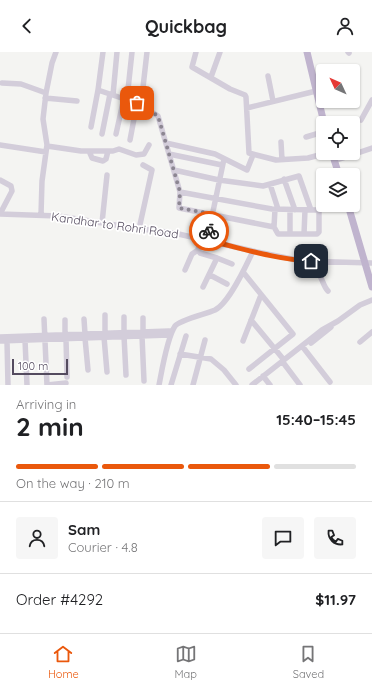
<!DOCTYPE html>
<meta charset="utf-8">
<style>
:root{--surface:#fff;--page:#f6f6f6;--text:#202124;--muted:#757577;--line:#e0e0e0;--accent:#ea580c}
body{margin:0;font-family:Quicksand,sans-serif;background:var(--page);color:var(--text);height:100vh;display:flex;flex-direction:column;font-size:15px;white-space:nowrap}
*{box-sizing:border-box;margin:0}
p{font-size:13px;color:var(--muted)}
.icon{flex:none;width:22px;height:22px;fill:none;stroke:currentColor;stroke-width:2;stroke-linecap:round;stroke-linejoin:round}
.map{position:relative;height:333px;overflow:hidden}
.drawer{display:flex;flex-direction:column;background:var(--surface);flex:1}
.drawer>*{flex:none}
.needle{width:26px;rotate:314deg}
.fabs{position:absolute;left:316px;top:12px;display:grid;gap:8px}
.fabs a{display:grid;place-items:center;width:44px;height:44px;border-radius:4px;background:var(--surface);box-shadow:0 1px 3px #0004;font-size:20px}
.scale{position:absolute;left:12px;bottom:10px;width:56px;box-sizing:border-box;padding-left:4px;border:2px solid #544b5f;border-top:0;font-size:11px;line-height:14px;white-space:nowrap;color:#544b5f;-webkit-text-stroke:3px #fff;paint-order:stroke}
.pin{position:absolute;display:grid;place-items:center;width:34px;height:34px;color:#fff;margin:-17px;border-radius:8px;box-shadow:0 2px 6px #0006}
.courier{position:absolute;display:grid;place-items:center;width:40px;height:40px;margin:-20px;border:3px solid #ea580c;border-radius:50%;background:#fff;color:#222;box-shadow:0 1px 5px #0007}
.summary em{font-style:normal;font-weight:800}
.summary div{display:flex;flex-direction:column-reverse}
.summary{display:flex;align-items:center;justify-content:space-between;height:68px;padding:0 16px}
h1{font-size:26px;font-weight:800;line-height:30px}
.bar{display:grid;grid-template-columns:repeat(4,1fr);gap:6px 4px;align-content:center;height:48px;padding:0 16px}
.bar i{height:5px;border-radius:3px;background:var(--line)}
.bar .on{background:var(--accent)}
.bar p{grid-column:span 4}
.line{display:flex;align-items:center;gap:10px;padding:0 16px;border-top:1px solid var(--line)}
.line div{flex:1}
.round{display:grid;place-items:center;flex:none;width:42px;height:42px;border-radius:4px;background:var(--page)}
header{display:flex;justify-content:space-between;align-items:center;height:52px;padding:0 16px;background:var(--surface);font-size:18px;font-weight:800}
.menu{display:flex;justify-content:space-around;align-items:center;height:56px;border-top:1px solid var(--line);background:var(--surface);font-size:11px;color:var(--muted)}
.menu a{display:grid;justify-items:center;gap:2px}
.menu .on{color:var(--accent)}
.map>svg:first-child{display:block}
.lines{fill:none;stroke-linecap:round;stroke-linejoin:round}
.minor{stroke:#d3cdda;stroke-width:5.5}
.major{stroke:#c0b4ce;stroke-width:7}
.done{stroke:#8c8692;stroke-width:4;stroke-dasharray:0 7.2}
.route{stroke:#ea580c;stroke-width:5}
.labels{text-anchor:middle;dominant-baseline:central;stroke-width:3.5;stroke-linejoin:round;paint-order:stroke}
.street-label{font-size:12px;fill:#544b5f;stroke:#fff}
</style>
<header><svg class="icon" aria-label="back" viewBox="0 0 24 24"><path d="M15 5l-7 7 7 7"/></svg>Quickbag<svg class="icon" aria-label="person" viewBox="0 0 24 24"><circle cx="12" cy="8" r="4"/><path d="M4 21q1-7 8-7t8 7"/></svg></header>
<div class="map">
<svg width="372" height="333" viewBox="0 0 372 333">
<rect width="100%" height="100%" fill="#f4f4f2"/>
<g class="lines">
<path class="minor" d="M196,0L192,15L230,37L245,43L246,45L249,101L276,108L308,106L327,101
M348,0L349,1
M268,24L273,49
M211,25L220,0
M2,31L21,32L46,41
M98,38L139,52L158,64L180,140L179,156L274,175
M113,43L117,0
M45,46L77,49
M127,47L132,0
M141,53L147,0
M247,56L316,39
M361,68L372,48
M91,75L98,38L103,0
M102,82L110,42
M116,82L124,46
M306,85L323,80
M130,88L137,51
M281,90L282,108
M166,91L215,102L247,118L253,103
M0,93L46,100
M47,94L81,99H113L119,97L136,103L144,102L149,93
M89,99L92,106L103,109L106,107L108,99
M169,102L222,113
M334,109L372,96
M174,118L219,128L263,134L299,124L311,158
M284,127L295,158
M0,128L11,134L12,139L0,162
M270,132L278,157
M180,140L272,157L317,158L336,153
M275,157L274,175L278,182H317L319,180V157
M290,158V182
M0,162L58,164L141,177L174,181L253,199L302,209L372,211
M41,163L42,129L47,93L43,67L46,41L52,11L56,0
M102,171L107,123
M139,177L152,118L143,113
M304,182L305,158
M200,187L198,198L200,201L217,206L203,235
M207,188L224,107
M217,206L232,212
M311,209C313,216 316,218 320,224C323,229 324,235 328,239
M185,218L192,202L198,198
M243,220L293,282L249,317
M210,223L227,232
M105,263V282
M124,265V281
M143,266V280
M44,267L47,333
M84,267L85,282
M65,268V283
M251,268L284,308
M124,284L126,323
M142,284L144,329
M0,285L169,279V283L0,289
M104,285L107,320
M85,286L88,318
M66,287L67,325
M25,288L27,333
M7,289L8,333
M243,289L261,243
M360,290L372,280
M311,291L331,275
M302,294L330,330
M180,302L211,307L224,318L236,333
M282,309L300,333
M263,324L270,333
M47,333L66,331
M159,333C162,318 167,286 175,274C180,268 206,262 215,258C229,251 246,214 253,199
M171,333L186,284
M193,333L205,288
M252,333L322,278L338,269L360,253L372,248"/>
<path class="major" d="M307,0L324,71
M332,101L339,123
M348,153L372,235"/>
</g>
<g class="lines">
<path class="done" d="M137,51L158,64L180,140L179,156L212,162L209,179"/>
<path class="route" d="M209,179L207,188C240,196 278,208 311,209"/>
</g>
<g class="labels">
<g class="street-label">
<text transform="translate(115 173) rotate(8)">Kandhar to Rohri Road</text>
</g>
</g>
</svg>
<div class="fabs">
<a><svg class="needle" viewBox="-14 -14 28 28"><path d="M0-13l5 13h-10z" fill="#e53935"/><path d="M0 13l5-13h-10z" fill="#757577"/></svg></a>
<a><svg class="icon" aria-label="locate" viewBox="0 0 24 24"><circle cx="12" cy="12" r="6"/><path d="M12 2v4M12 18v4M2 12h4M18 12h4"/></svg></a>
<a><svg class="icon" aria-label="layers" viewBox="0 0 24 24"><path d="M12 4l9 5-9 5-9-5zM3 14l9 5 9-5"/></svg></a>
</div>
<div class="scale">100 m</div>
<div class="pin" style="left:137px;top:51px;background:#ea580c"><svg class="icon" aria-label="bag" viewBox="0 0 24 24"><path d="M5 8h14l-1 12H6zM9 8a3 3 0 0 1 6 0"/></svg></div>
<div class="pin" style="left:311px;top:209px;background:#1f2937"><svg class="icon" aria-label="home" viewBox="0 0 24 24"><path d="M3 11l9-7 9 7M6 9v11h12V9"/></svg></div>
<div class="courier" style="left:209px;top:179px"><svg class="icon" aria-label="bike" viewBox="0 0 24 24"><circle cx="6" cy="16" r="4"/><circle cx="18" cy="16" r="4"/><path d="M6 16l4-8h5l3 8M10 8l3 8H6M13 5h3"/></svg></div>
</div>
<section class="drawer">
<div class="summary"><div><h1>2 min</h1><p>Arriving in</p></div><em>15:40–15:45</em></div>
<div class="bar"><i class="on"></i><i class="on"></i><i class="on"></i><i></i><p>On the way · 210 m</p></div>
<div class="line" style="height:72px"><a class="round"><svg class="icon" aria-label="person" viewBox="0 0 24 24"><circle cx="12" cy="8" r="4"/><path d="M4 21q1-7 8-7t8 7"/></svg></a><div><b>Sam</b><p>Courier · 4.8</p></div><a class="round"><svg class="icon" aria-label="chat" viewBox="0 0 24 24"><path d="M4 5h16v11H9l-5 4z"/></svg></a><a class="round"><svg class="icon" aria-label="phone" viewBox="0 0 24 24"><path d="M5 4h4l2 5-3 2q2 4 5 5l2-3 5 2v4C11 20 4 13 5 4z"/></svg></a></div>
<div class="line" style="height:52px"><div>Order #4292</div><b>$11.97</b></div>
</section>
<nav class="menu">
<a class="on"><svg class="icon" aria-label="home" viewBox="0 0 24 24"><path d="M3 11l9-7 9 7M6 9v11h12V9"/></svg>Home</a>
<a><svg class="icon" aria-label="map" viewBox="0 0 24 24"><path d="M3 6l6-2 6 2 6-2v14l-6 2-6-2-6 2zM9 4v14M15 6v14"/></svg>Map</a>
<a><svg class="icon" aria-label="saved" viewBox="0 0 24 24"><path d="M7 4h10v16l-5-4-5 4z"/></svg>Saved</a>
</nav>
